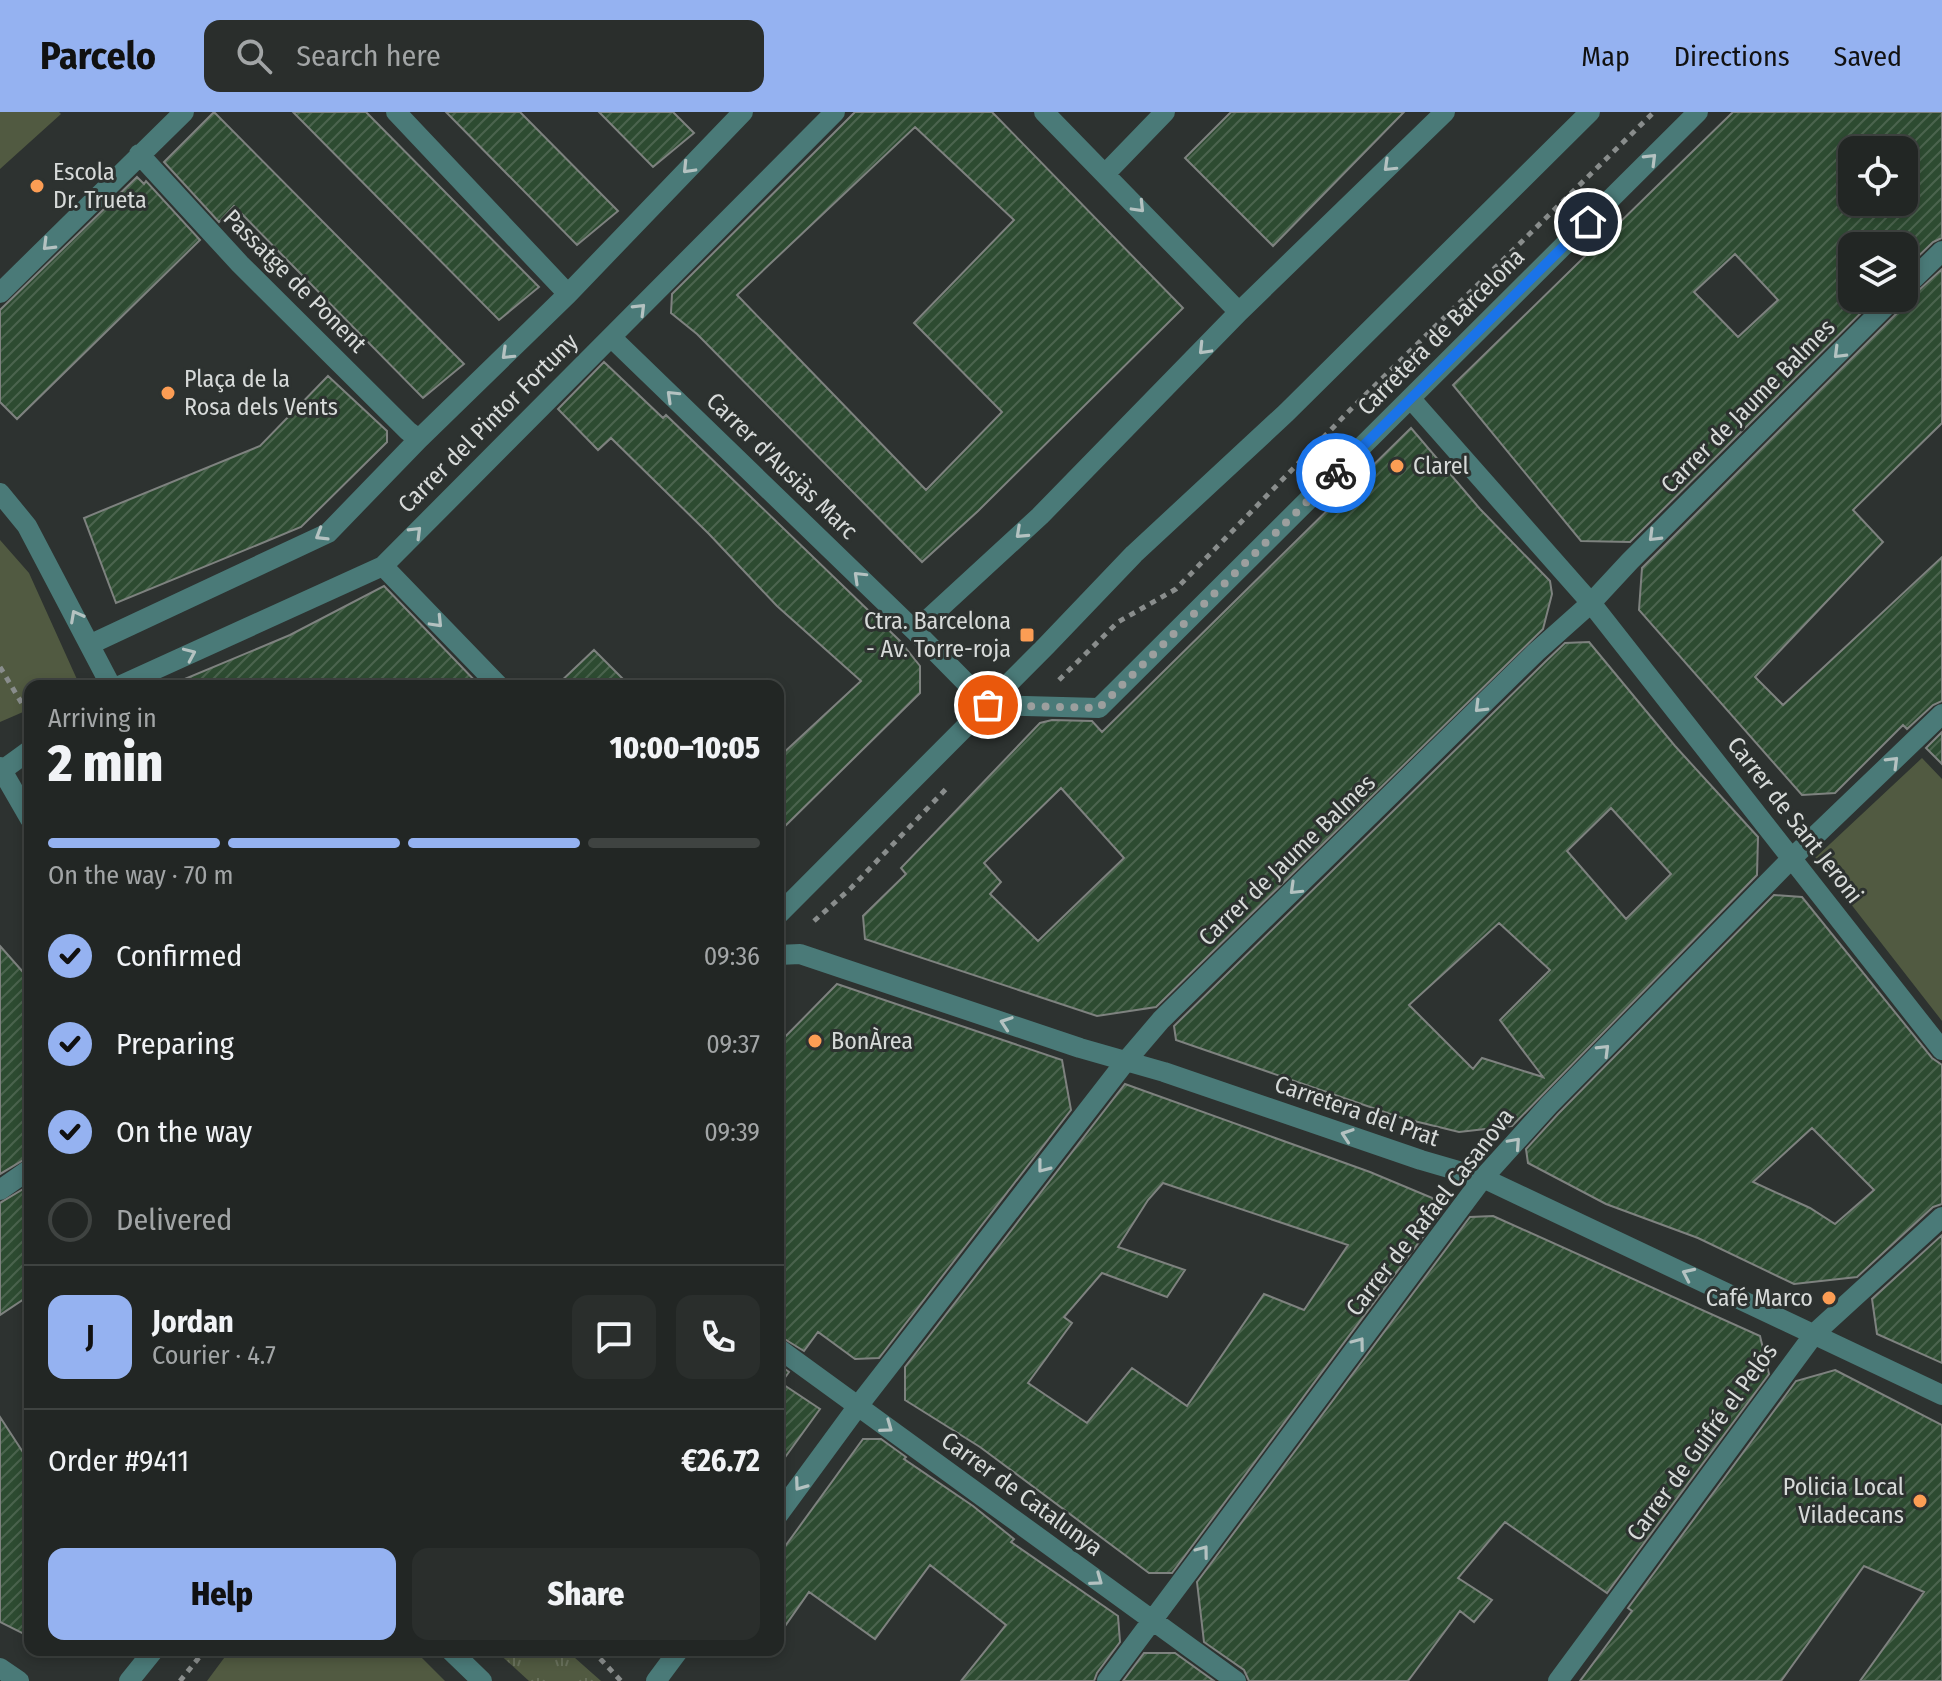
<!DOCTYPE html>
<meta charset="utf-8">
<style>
:root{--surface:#222624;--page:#2a2e2c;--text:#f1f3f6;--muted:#a2a5a6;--line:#3f4341;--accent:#95b2f1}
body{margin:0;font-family:"Fira Sans Condensed",sans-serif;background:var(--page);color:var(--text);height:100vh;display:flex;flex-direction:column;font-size:30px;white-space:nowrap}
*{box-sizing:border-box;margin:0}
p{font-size:26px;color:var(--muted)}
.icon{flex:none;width:44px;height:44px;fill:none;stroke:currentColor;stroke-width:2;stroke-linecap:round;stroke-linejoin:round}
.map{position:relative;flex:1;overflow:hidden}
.drawer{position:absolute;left:24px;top:568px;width:760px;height:976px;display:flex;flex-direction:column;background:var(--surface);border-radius:16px;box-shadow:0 4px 12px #0003,0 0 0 2px var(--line)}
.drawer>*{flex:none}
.buttons{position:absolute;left:1838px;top:24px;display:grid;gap:16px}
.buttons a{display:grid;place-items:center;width:80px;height:80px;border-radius:16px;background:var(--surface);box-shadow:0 4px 12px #0003,0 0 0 2px var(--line);font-size:40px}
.pin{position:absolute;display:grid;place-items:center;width:68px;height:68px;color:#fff;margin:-34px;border:4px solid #fff;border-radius:50%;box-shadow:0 2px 8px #0007}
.courier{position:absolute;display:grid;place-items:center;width:80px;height:80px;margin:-40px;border:6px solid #1a73e8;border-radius:50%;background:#fff;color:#222;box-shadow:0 2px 10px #0007}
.head em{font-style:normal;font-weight:800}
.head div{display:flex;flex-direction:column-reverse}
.head{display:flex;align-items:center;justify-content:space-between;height:136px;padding:0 24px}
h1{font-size:52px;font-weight:800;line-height:60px}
.bar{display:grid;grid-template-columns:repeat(4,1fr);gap:12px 8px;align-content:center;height:96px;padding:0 24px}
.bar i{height:10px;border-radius:6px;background:var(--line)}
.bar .active{background:var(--accent)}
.bar p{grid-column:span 4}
.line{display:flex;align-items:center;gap:20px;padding:0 24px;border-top:2px solid var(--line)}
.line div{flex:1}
.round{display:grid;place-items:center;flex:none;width:84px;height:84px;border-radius:16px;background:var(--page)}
ol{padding:0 24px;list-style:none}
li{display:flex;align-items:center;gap:24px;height:88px}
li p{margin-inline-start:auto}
li .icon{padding:8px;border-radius:50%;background:var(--accent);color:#111;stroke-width:4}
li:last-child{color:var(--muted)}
li i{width:44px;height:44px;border:4px solid var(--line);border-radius:50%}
.cta{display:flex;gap:16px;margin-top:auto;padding:16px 24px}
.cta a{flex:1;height:92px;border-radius:16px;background:var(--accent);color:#111;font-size:32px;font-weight:800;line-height:92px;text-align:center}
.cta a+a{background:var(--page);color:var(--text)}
header{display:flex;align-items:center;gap:48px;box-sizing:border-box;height:112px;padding:0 40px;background:var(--accent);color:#111}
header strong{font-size:38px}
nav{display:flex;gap:44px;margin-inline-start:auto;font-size:28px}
.search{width:560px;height:72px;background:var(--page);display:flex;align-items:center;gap:20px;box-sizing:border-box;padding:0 28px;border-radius:16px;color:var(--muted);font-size:30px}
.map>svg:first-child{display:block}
.grass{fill:url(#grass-tufts)}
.park{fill:#515a41}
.building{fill:url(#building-hatch);stroke:#7e827f;stroke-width:2;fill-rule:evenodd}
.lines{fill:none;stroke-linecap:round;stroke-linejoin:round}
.path{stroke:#898d8c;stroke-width:5;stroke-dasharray:6 6;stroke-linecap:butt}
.minor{stroke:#4a7a78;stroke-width:20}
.oneway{stroke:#b4c2c1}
.done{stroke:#9c9f9e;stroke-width:8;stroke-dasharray:0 14.4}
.route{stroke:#1a73e8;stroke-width:10}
.poi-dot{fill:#fc9d54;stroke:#2d3230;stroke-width:3}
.labels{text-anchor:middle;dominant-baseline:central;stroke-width:6;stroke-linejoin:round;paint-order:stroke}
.poi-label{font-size:24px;fill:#d7dad9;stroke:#2d3230;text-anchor:start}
.street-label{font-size:24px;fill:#d7dad9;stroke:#2d3230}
</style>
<header>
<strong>Parcelo</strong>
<div class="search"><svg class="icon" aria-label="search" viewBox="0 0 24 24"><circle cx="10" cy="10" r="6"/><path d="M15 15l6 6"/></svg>Search here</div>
<nav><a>Map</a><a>Directions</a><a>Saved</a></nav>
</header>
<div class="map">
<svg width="1942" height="1569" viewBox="0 0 1942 1569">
<defs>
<pattern id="grass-tufts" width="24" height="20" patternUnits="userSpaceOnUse" patternTransform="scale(2)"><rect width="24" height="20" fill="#515a41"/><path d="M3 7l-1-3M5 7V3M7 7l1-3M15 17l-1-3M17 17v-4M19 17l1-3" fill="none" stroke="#69715c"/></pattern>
<pattern id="building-hatch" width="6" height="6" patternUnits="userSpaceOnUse" patternTransform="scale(2)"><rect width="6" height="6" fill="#2d4b31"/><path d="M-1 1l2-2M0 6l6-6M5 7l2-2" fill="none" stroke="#4b644e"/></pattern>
</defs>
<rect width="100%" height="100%" fill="#2d3230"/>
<path class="grass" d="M495,1538H566L601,1569H529Z"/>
<path class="park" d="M0,0H59L61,2L0,57Z
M0,428L29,461L80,574H30V597L0,610Z
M1922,646L1942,667V909L1815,746Z
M230,1538H414L445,1569H207Z"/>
<path class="building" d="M214,0L464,252L423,286L234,94L219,110L164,50Z
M293,0H366L539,175L499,208Z
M446,0H520L618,99L577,133Z
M599,0H673L694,21L653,55Z
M855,0H992L1183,196L978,399L922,450L697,222L671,201L672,182ZM915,15L1014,108L914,211L1002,300L926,378L737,183Z
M1231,0H1404L1273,134L1185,46Z
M1733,0H1942V126L1933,130L1904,158V134H1852V186H1876L1630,430L1581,429L1453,273ZM1852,38H1904V90H1852ZM1735,142L1778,188L1738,225L1694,180Z
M137,65L144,72L146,69L200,128L17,307L0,290V198Z
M1942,157V311L1853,398L1883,430L1755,565L1783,593L1942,445V589L1933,593L1907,617L1903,613L1835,681L1802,683L1639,498L1642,456L1903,195L1907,189Z
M604,250L663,306L666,303L900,529L920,554V581L778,721V646L861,569L777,494L709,422L611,326L598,338L558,297Z
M328,264L387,319V330L301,415L116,491L84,406L260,334Z
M1411,316L1480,397L1550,469L1552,482L1543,517L1156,895L1097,904L865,827L863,804L906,762L901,756L1040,611L1052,608L1092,609L1102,620ZM1061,676L1124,746L1038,829L990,782L1001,770L984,751Z
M384,474L480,574H168L290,523Z
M1589,530L1675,634L1758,725L1757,763L1512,1014L1459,1020L1402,1006L1176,928L1174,914L1545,550L1565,531ZM1611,696L1671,762L1626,807L1567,739ZM1499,811L1550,858L1500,908L1543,965L1482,946L1473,957L1409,893Z
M594,538L630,574H556Z
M1942,620V652L1926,636Z
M1774,783L1802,785L1932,946L1942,953V1092L1933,1095L1857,1165L1794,1172L1698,1126L1606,1092L1528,1051L1526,1037L1558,1002ZM1812,1016L1874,1078L1835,1112L1810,1096L1753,1070Z
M0,834L30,868V1044L0,1062Z
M837,872L1062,948L1071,998L879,1246L855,1247L818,1220L804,1239L778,1223V932Z
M1125,972L1370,1060L1437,1088L1424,1106H1437L1172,1461H1149L980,1335L905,1288V1255ZM1163,1071L1348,1133L1304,1198L1264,1182L1187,1294L1132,1256L1087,1311L1028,1271L1072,1211L1064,1205L1102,1161L1167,1185L1185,1158L1118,1135L1148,1088Z
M30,1073V1183L0,1203V1091Z
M1493,1104L1760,1224L1769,1262L1607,1481L1505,1410L1458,1466L1492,1488L1474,1510L1460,1499L1408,1569H1249L1244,1558L1204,1530L1197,1470L1470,1105Z
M1942,1123V1251L1877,1222L1872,1187Z
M778,1252L789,1260L781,1271L820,1297L778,1355Z
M1835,1258L1942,1313V1569H1860L1924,1480L1864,1454L1781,1569H1580L1632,1499L1628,1496L1796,1269Z
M0,1305L30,1351V1525L0,1510Z
M863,1327H881L906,1345L904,1347L973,1394L1014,1427L1011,1430L1118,1504L1120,1530L1097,1561L1094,1569H961L1006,1513L930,1453L875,1527L809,1480L778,1524V1444Z
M1144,1541H1175L1214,1569H1123Z"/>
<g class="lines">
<path class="path" d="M0,555L30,605
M1059,568L1118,510L1176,477L1354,294L1654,0
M814,809L851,776L946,677
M592,1538L621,1569
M180,1569L205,1538"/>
<path class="minor" d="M396,0L568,182
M1044,0L1239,200
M139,42L240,152L408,319L419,327
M1106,61L1165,0
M1904,176L1942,139
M0,181L184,0
M612,226L915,519L988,593
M1411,287L1591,491L1942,938
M0,381L27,414L111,574
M383,454L499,574
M915,519L1040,404L1239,200L1445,0
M91,532L328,421L419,327L568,182L743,0
M119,574L383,454L835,0
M988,593L1099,596L1698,0
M0,655L30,707
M0,660L30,638
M778,803L1046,534L1134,442L1286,301L1590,0
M778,843L800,842L1080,936L1164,960L1421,1048L1483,1066L1942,1283
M0,1078L30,1057
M778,1236L1236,1569
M778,1403L858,1294L1126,949L1161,908L1536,540L1591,491L1630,449L1894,186
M450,1538L482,1569
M0,1556L19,1569
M129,1569L154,1538
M656,1569L679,1538
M1107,1569L1483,1066L1549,993L1793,745L1942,602
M1558,1569L1815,1221L1942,1105"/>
</g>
<defs><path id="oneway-chevron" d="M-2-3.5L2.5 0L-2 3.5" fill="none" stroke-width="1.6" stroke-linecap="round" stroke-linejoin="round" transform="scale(2)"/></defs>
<g class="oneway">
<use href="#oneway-chevron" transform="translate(1651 47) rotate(-45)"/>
<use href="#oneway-chevron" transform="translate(1389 54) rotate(136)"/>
<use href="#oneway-chevron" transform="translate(688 56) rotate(134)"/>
<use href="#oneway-chevron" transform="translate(1139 95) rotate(46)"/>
<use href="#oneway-chevron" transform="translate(48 133) rotate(135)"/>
<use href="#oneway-chevron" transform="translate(640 197) rotate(-45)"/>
<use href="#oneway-chevron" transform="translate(1204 237) rotate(134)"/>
<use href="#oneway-chevron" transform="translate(1839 241) rotate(135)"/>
<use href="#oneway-chevron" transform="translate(507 242) rotate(136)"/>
<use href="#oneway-chevron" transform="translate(672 284) rotate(-136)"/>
<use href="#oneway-chevron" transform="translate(416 420) rotate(-45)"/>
<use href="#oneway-chevron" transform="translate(1021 421) rotate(137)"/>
<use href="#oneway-chevron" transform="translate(321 423) rotate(149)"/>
<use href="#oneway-chevron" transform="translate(1654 424) rotate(135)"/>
<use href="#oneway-chevron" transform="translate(859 465) rotate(-136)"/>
<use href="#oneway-chevron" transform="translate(76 504) rotate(-118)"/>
<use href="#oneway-chevron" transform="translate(437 510) rotate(46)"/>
<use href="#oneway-chevron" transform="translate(190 542) rotate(-24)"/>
<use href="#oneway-chevron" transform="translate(1480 595) rotate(135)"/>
<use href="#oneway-chevron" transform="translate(1893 650) rotate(-45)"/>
<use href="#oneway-chevron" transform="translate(1295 777) rotate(136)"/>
<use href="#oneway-chevron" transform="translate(1006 911) rotate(-161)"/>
<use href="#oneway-chevron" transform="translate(1604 938) rotate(-45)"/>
<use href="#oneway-chevron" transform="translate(1347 1023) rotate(-161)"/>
<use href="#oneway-chevron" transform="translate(1515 1031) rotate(-48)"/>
<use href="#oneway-chevron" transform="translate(1043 1055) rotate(128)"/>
<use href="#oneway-chevron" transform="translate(1688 1162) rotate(-155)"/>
<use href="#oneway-chevron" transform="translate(1359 1231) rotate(-53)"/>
<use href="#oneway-chevron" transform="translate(887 1315) rotate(36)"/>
<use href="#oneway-chevron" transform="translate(800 1373) rotate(126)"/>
<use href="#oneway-chevron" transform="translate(1203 1439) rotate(-53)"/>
<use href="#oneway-chevron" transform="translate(1097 1468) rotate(36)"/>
</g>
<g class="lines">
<path class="done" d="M988,593L1099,596L1336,361"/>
<path class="route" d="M1336,361L1588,110"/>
</g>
<g class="poi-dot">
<circle cx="37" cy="74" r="8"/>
<circle cx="168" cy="281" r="8"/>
<circle cx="1397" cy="354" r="8"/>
<rect x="1019" y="515" width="16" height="16" rx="4"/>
<circle cx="815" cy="929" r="8"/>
<circle cx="1829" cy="1186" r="8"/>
<circle cx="1920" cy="1389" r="8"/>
</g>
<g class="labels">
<g class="poi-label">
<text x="53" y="60">Escola<tspan x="53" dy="28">Dr. Trueta</tspan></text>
<text x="184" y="267">Plaça de la<tspan x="184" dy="28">Rosa dels Vents</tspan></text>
<text x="1413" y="354">Clarel</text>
<text x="1011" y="509" text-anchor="end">Ctra. Barcelona<tspan x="1011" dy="28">- Av. Torre-roja</tspan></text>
<text x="831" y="929">BonÀrea</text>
<text x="1813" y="1186" text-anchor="end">Café Marco</text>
<text x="1904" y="1375" text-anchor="end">Policia Local<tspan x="1904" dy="28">Viladecans</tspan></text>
</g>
<g class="street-label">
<text transform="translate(295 169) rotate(45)">Passatge de Ponent</text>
<text transform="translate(1441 220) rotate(-45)">Carretera de Barcelona</text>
<text transform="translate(1748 294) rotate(-45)">Carrer de Jaume Balmes</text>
<text transform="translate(488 311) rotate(-45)">Carrer del Pintor Fortuny</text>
<text transform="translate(782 354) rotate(44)">Carrer d'Ausiàs Marc</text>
<text transform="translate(1795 708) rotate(52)">Carrer de Sant Jeroni</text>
<text transform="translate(1287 748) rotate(-44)">Carrer de Jaume Balmes</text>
<text transform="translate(1357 999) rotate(19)">Carretera del Prat</text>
<text transform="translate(1430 1100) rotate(-52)">Carrer de Rafael Casanova</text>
<text transform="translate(1702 1330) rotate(-54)">Carrer de Guifré el Pelós</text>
<text transform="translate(1022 1382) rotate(36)">Carrer de Catalunya</text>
</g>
</g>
</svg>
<div class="buttons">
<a><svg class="icon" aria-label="locate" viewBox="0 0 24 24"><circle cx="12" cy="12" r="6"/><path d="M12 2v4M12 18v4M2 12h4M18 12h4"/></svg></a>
<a><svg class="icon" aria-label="layers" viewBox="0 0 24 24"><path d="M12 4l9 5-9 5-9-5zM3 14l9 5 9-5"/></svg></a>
</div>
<div class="pin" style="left:988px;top:593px;background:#ea580c"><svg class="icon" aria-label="bag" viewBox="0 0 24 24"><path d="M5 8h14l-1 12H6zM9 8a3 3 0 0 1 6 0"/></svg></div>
<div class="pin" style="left:1588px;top:110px;background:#1f2937"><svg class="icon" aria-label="home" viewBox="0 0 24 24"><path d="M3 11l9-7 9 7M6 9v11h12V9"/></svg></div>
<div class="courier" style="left:1336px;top:361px"><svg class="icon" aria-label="bike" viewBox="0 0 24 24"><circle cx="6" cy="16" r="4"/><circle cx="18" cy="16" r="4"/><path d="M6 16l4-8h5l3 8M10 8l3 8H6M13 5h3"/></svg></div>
<section class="drawer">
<div class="head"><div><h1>2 min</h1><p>Arriving in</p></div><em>10:00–10:05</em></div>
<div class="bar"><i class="active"></i><i class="active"></i><i class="active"></i><i></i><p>On the way · 70 m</p></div>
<ol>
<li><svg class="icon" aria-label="check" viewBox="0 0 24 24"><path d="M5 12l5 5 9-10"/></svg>Confirmed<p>09:36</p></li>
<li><svg class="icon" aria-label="check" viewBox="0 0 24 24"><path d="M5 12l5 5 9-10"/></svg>Preparing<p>09:37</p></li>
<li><svg class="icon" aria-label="check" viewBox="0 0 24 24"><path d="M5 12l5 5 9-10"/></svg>On the way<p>09:39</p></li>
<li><i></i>Delivered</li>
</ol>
<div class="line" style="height:144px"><b class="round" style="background:var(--accent);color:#111">J</b><div><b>Jordan</b><p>Courier · 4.7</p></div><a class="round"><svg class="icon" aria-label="chat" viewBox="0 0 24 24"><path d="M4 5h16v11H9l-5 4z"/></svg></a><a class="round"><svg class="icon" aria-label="phone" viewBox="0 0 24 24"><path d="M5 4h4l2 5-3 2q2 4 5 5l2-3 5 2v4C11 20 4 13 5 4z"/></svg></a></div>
<div class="line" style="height:104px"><div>Order #9411</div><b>€26.72</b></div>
<div class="cta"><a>Help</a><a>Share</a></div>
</section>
</div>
